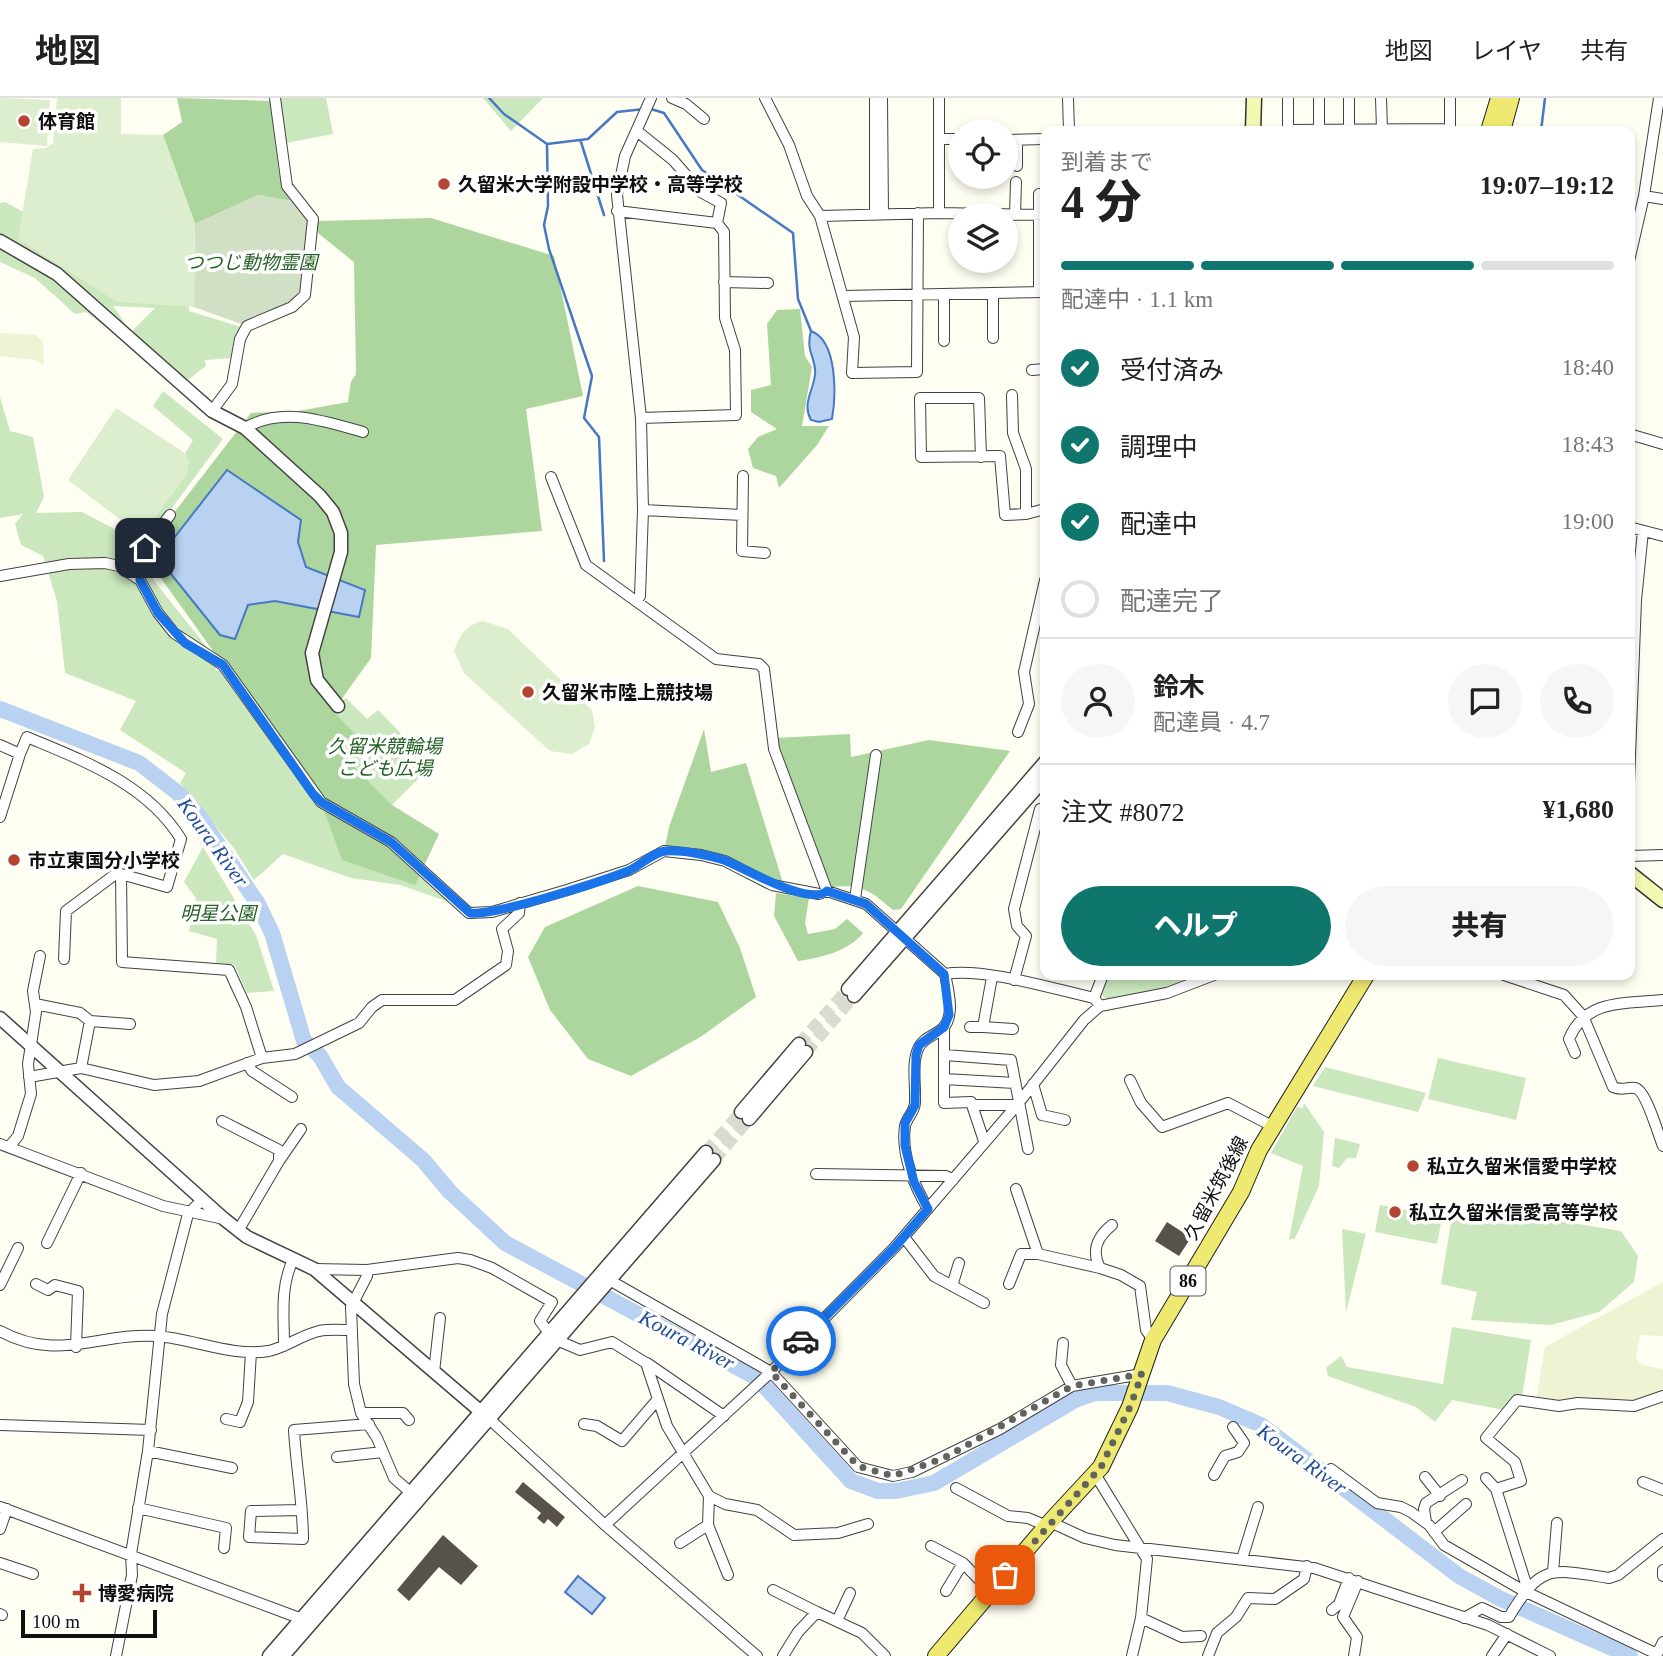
<!DOCTYPE html>
<html lang="ja">
<meta charset="utf-8">
<style>
:root{--surface:#fff;--page:#f6f6f6;--text:#222;--muted:#767676;--line:#e0e0e0;--accent:#0f766e}
body{margin:0;font-family:"Times New Roman","Noto Sans JP",serif;background:var(--page);color:var(--text);height:100vh;display:flex;flex-direction:column;font-size:26px;white-space:nowrap}
*{box-sizing:border-box;margin:0}
p{font-size:23px;color:var(--muted)}
.icon{flex:none;width:38px;height:38px;fill:none;stroke:currentColor;stroke-width:2;stroke-linecap:round;stroke-linejoin:round}
.map{position:relative;flex:1;overflow:hidden}
.details{position:absolute;left:1040px;top:28px;width:595px;height:854px;display:flex;flex-direction:column;background:var(--surface);border-radius:14px;box-shadow:0 4px 10px #0003}
.details>*{flex:none}
.fabs{position:absolute;left:948px;top:21px;display:grid;gap:14px}
.fabs a{display:grid;place-items:center;width:70px;height:70px;border-radius:50%;background:var(--surface);box-shadow:0 4px 10px #0003;font-size:35px}
.scale{position:absolute;left:21px;bottom:18px;width:136px;box-sizing:border-box;padding-left:7px;border:4px solid #0f0f0f;border-top:0;font-size:19px;line-height:24px;white-space:nowrap;color:#0f0f0f;-webkit-text-stroke:5px #fff;paint-order:stroke}
.pin{position:absolute;display:grid;place-items:center;width:60px;height:60px;color:#fff;margin:-30px;border-radius:14px;box-shadow:0 4px 10px #0006}
.courier{position:absolute;display:grid;place-items:center;width:70px;height:70px;margin:-35px;border:5px solid #1a73e8;border-radius:50%;background:#fff;color:#222;box-shadow:0 2px 9px #0007}
.headline em{font-style:normal;font-weight:800}
.headline div{display:flex;flex-direction:column-reverse}
.headline{display:flex;align-items:center;justify-content:space-between;height:119px;padding:0 21px}
h1{font-size:46px;font-weight:800;line-height:52px}
.bar{display:grid;grid-template-columns:repeat(4,1fr);gap:10px 7px;align-content:center;height:84px;padding:0 21px}
.bar i{height:9px;border-radius:5px;background:var(--line)}
.bar .selected{background:var(--accent)}
.bar p{grid-column:span 4}
.line{display:flex;align-items:center;gap:18px;padding:0 21px;border-top:2px solid var(--line)}
.line div{flex:1}
.round{display:grid;place-items:center;flex:none;width:74px;height:74px;border-radius:37px;background:var(--page)}
ol{padding:0 21px;list-style:none}
li{display:flex;align-items:center;gap:21px;height:77px}
li p{margin-inline-start:auto}
li .icon{padding:7px;border-radius:50%;background:var(--accent);color:#fff;stroke-width:4}
li:last-child{color:var(--muted)}
li i{width:38px;height:38px;border:4px solid var(--line);border-radius:50%}
.cta{display:flex;gap:14px;margin-top:auto;padding:14px 21px}
.cta a{flex:1;height:80px;border-radius:42px;background:var(--accent);color:#fff;font-size:28px;font-weight:800;line-height:80px;text-align:center}
.cta a+a{background:var(--page);color:var(--text)}
header{display:flex;align-items:center;gap:42px;box-sizing:border-box;height:98px;padding:0 35px;background:var(--surface);border-bottom:2px solid var(--line)}
header strong{font-size:33px}
nav{display:flex;gap:38px;margin-inline-start:auto;font-size:24px}
.map>svg:first-child{display:block}
.farmland{fill:#eff3d3}
.green{fill:#cae7bd}
.forest{fill:#acd69e}
.cemetery{fill:#d1dfc4}
.pitch{fill:#ddeece}
.water{fill:#bad2f2;stroke:#4678c4;stroke-width:2}
.lines{fill:none;stroke-linecap:round;stroke-linejoin:round}
.stream{stroke:#4678c4;stroke-width:2.5}
.river{stroke:#bad2f2;stroke-width:16}
.building{fill:#57524c}
.tertiary-tunnel{stroke:#dadad0;stroke-width:12;stroke-dasharray:12 6;stroke-linecap:butt}
.minor-casing{stroke:#424242;stroke-width:12}
.tertiary-casing{stroke:#424242;stroke-width:15}
.secondary-casing{stroke:#313131;stroke-width:17}
.primary-casing{stroke:#202020;stroke-width:18}
.minor{stroke:#fff;stroke-width:10}
.tertiary{stroke:#fff;stroke-width:12}
.secondary{stroke:#f3f9b2;stroke-width:14}
.primary{stroke:#eee971;stroke-width:16}
.done{stroke:#63635e;stroke-width:7;stroke-dasharray:0 12.6}
.route{stroke:#1a73e8;stroke-width:9}
.poi-dot{fill:#b54530;stroke:#fff;stroke-width:2.5}
.labels{text-anchor:middle;dominant-baseline:central;stroke-width:7;stroke-linejoin:round;paint-order:stroke}
.shield{fill:#fff;stroke:#575757;stroke-width:2}
.shield-label{font-size:18px;font-weight:bold;fill:#0f0f0f}
.poi-label{font-size:19px;font-weight:bold;fill:#0f0f0f;stroke:#fff;text-anchor:start}
.park-label{font-size:19px;font-style:italic;fill:#246223;stroke:#fff}
.street-label{font-size:19px;fill:#0f0f0f;stroke:#fff}
.water-label{font-size:21px;font-style:italic;fill:#214c98;stroke:#fff}
</style>
<header>
<strong>地図</strong>
<nav><a>地図</a><a>レイヤ</a><a>共有</a></nav>
</header>
<div class="map">
<svg width="1663" height="1558" viewBox="0 0 1663 1558">
<rect width="100%" height="100%" fill="#fefef2"/>
<path class="farmland" d="M0,235L35,237L43,243L44,268L35,262L0,258Z
M1663,1184V1238L1640,1237L1636,1260L1642,1267L1663,1271V1296L1614,1306H1557L1536,1302L1545,1249Z"/>
<path class="green" d="M277,0H326L333,36L286,45Z
M483,0H543L511,33Z
M5,104L189,204V213L241,229L233,260L205,262L206,268L185,284L130,235L155,210L113,208L125,225L115,236L86,214L75,216L35,180L0,164V105Z
M163,293L223,341L143,449L154,483L214,558L216,573L223,567L371,730L458,807L400,787L351,780L283,756L254,782L233,749L180,685L186,675L120,632L136,603L65,575L57,503L43,458L21,447L15,426L23,416L0,420V299L10,333L33,339L44,399L36,415L82,414L126,437L142,438L189,364L185,355L193,342L153,308Z
M346,600L367,621L378,612L432,667L392,707L337,651L332,613Z
M203,749L256,837L274,893L247,895L234,866H216L217,841L189,833L196,800L184,784Z
M1107,877H1203L1167,892L1108,902L1101,897Z
M1438,960L1526,980L1516,1022L1428,1001Z
M1325,969L1426,995L1418,1014L1313,988Z
M1304,1005L1324,1034L1319,1088L1295,1140L1289,1142L1303,1068L1271,1055L1297,1009L1303,1010Z
M1335,1040L1360,1046L1356,1060H1347L1339,1070L1332,1068Z
M1454,1106L1621,1133L1638,1158L1634,1184L1599,1214L1551,1227L1471,1222L1477,1194L1441,1186Z
M1380,1107L1442,1119L1437,1146L1375,1134Z
M1342,1131L1366,1136L1346,1214Z
M1452,1229L1531,1242L1522,1299L1504,1312L1452,1302L1435,1324L1416,1309L1328,1278L1326,1270L1341,1258L1347,1269L1443,1286Z"/>
<path class="forest" d="M177,0L270,3L279,75L291,103L258,97L195,126L163,37L182,24Z
M431,120L554,158L583,298L526,311L542,433L376,447L371,560L333,613L354,635L338,652L392,707L439,736L415,787L342,762L321,704L143,455L251,315L298,313L348,304L351,284L356,276L354,164L318,135L316,123Z
M800,211L805,258L812,269L802,328H829L817,347L779,390L776,378L753,370L748,351L758,339L777,331L751,314V292L771,287L767,226L777,212Z
M704,631L711,674L746,665L783,785L725,763L664,753L669,729Z
M850,636L851,659L929,642L1010,653L901,811L893,812C870,793 863,786 832,789L775,656L777,640Z
M638,788L718,804L740,850L756,899L702,938L631,978L588,961L550,912L528,859L545,829Z
M776,795L809,800L805,825L808,836L835,831L847,821L863,835C849,853 820,860 798,863L774,818Z"/>
<path class="cemetery" d="M258,97L299,104L313,121L305,197L247,228L194,209L195,126Z"/>
<path class="pitch" d="M0,0L50,2L47,48L0,44Z
M57,0H121V36L163,37L195,126L194,209L117,204L18,141L33,51L46,50L53,45Z
M116,310L185,355L189,364L187,376L142,438L68,382Z
M483,523L508,531L592,612L595,630L589,646L572,656L550,653L464,575L454,553C460,537 465,527 483,523Z"/>
<path class="water" d="M811,233C838,243 836,298 832,321L819,324L811,322C802,306 813,293 815,277C817,260 805,255 811,233Z
M227,372L301,422L298,444L306,469L365,492L359,519L275,503L248,507L235,541L220,537L171,476L166,457L174,440Z
M578,1478L605,1500L592,1516L565,1494Z"/>
<g class="lines">
<path class="stream" d="M489,0L504,16L547,46L548,108L544,127L549,151L592,278L584,320L599,339L604,463
M651,11L664,15L702,72L793,135L798,201L811,233
M1541,33L1545,0
M581,44L604,117
M547,46L588,41L617,14L644,11"/>
<path class="river" d="M0,611L139,665L178,695L199,718L258,806L272,835L304,943L320,958L338,989L423,1062L450,1094L505,1145L757,1280L851,1383L878,1393H896L934,1385L1075,1302L1095,1295H1167L1219,1309L1261,1327L1459,1478L1501,1501L1630,1558"/>
</g>
<path class="building" d="M1167,1124L1184,1135L1187,1131L1194,1135L1179,1158L1155,1143Z
M523,1384L565,1419L557,1429L548,1421L544,1426L537,1420L541,1415L515,1394Z
M443,1437L478,1468L461,1487L439,1469L409,1503L397,1492Z"/>
<g class="lines">
<path class="tertiary-tunnel" d="M799,946L848,891
M806,954L854,898
M706,1054L741,1014
M714,1062L749,1021"/>
<defs>
<path id="minor" d="M672,0L686,6L704,21
M765,0L789,47L807,98L820,118L854,239L852,275L917,274L918,115
M875,0V117
M882,0L883,116
M939,0V115L1045,117
M1068,0L1069,33
M1288,0V32L1450,31V0
M1319,0V30
M1349,0V30
M1381,0L1382,31
M637,33L673,62L701,94L721,105L717,125L724,134L725,220L735,252L736,317L641,320
M939,41H961
M1006,42L1045,41
M1017,42V68
M991,79V81
M1644,98L1663,101
M617,113L717,125
M1015,117L1016,84
M820,118L939,115
M1629,163L1644,98L1659,0
M724,184L768,185
M1039,194V96
M944,196V243
M993,196V240
M843,198L1045,194
M1032,272L1045,271
M1012,297L1013,335L1026,371V416L1045,411
M212,313L232,286L240,241L247,228L292,209L305,197L313,121L287,88L275,0
M245,330C282,308 324,323 363,334
M1629,336L1663,346
M981,359L979,300H920L921,359L1000,358L1005,417L1026,416
M743,378L742,453L765,455
M551,379L586,467L716,561L759,566L764,571L774,651L827,793
M643,412L742,417
M1629,429L1663,438
M0,478L69,466L105,465L119,468L140,482L158,515L174,535L223,567L321,704L391,744L469,815L492,814L567,792L629,772L664,753L701,757L725,763L772,787L819,796L827,793L866,806L945,876C948,891 955,916 944,929C937,937 924,939 919,949C911,964 916,987 915,1004C915,1014 907,1019 905,1028C901,1056 914,1087 928,1111
M140,482C141,453 153,439 170,417
M637,503L640,498L643,412L641,320L617,97L625,58L651,0
M1018,634L1029,606L1024,574L1045,482
M0,647L20,656L0,719
M20,656L27,639C84,663 147,686 181,741L167,789L121,776L122,864L229,872L246,909L262,960
M1629,684L1636,502L1643,433
M1629,758L1663,757
M855,801L876,657
M64,861L66,813L117,775L121,776
M945,876C982,869 1054,891 1094,900L1100,908
M1504,877L1564,897L1583,918L1613,989C1622,993 1626,989 1635,990C1646,992 1658,1036 1663,1048
M992,879L983,929L1013,931
M1014,882L1026,838L1017,828L1014,811L1040,711
M1094,900L1103,877
M35,906L80,915L90,923L130,926
M944,929V1005L971,1004L984,1043
M970,929H983
M1575,955L1569,941C1586,900 1626,906 1663,902
M945,957L1011,962L1028,1051
M247,965L252,973L292,999
M81,970L90,923
M29,979L81,970L154,987L199,983L262,960L295,956L359,925L372,909L382,902H455L506,867L508,853L502,831L519,815L520,805
M944,981L1015,985
M1130,982L1141,1005L1162,1029L1228,1005L1274,1029
M1033,986L1042,1017L1065,1022
M972,1007H1017
M222,1023L279,1052V1063
M0,1046L163,1108L224,1121
M9,1049L18,1038L31,996L28,966L36,914L33,893L40,858
M816,1076L946,1078L953,1082
M1016,1091L1038,1156L1100,1170
M1112,1127C1097,1139 1091,1152 1100,1170L1121,1177L1140,1188L1146,1232L1153,1242
M238,1133L279,1063L301,1031
M904,1139L934,1178L984,1205
M47,1145L81,1075
M314,1171L367,1172
M611,1183L771,1274L858,1369L893,1378L912,1374L1000,1331L1072,1288L1142,1276
M36,1186L48,1192L55,1187L78,1193L76,1249
M1009,1186L1021,1156H1038
M0,1187L18,1150
M952,1188L959,1165
M0,1233C58,1265 99,1234 157,1238C194,1241 232,1259 269,1253C286,1249 302,1237 319,1233C329,1231 341,1232 351,1232
M559,1243L580,1252L612,1244L646,1265L667,1328L709,1398L708,1427L728,1477
M1063,1245L1061,1267L1072,1288
M284,1248C284,1218 280,1189 293,1162
M647,1265L724,1318
M434,1274L440,1220
M361,1315H403L409,1322
M485,1317L605,1427L757,1558
M226,1321L240,1324L248,1304L251,1254
M584,1326L597,1328L622,1343L658,1301
M0,1327L151,1332
M148,1353L232,1370
M337,1359L383,1354
M1331,1371L1377,1405L1401,1409L1411,1414L1429,1427L1444,1447L1524,1493L1657,1556L1663,1544
M1095,1376L1147,1461L1141,1520L1132,1558
M1214,1377L1225,1358L1238,1354L1244,1345L1233,1329
M1425,1379L1440,1398
M1486,1380L1496,1391L1527,1489
M1643,1384L1663,1392
M956,1390L1008,1418L1028,1420L1047,1428
M1496,1391L1521,1383L1515,1364L1486,1340L1517,1302L1559,1308L1578,1305L1634,1308L1663,1298
M410,1394L394,1380L377,1340L361,1315L354,1286L351,1209L367,1178V1172L458,1160L470,1162L492,1170L552,1204L540,1223L549,1235
M709,1398L725,1406L757,1412L794,1437L838,1435L868,1426
M0,1409L302,1521
M138,1410L226,1430L224,1450
M301,1412L251,1413L249,1439L303,1441C303,1404 296,1368 294,1332L369,1326
M1050,1424L1085,1440L1115,1447L1314,1470L1488,1527L1550,1558
M1426,1424L1424,1411L1426,1405L1462,1382
M605,1427L771,1274L895,1149L1017,1007L1084,922L1100,908L1167,895L1214,877
M0,1431L7,1411
M1434,1434L1466,1406
M680,1445L708,1427
M931,1448L963,1465L991,1494
M1242,1461L1258,1409
M0,1465L33,1476
M1663,1472V1478
M1553,1474L1557,1425
M773,1492L817,1514
M946,1493L963,1465
M1332,1512L1339,1506L1349,1480
M0,1516L2,1517
M1141,1520L1182,1539L1201,1538
M1464,1520L1482,1510L1501,1519H1509C1541,1465 1551,1471 1609,1480L1618,1477L1663,1441
M837,1523L850,1495
M116,1558L132,1477L131,1456L148,1353L162,1216L188,1116L202,1102
M783,1558L798,1534L817,1514L862,1535L885,1558
M1208,1558L1217,1535L1236,1519L1248,1500L1275,1501L1304,1481L1307,1468
M1354,1558L1357,1539L1343,1519L1358,1483
M1492,1558L1507,1536"/>
<path id="tertiary" d="M0,143L57,176L212,313L245,330L320,398L333,414L341,435V454L312,555L317,582L338,608
M848,891L1045,664
M854,898L1045,680
M0,920L224,1121L247,1139L314,1171L480,1313
M741,1014L799,946
M749,1021L806,954
M269,1558L706,1054
M283,1558L714,1062"/>
<path id="secondary" d="M1253,33L1254,0
M1629,775L1663,802"/>
<path id="primary" d="M1489,33L1499,0
M1502,33L1511,0
M936,1558L1050,1424L1101,1369L1130,1309L1153,1242L1241,1094L1259,1052L1366,877"/>
</defs>
<use href="#minor" class="minor-casing"/>
<use href="#tertiary" class="tertiary-casing"/>
<use href="#secondary" class="secondary-casing"/>
<use href="#primary" class="primary-casing"/>
<use href="#minor" class="minor"/>
<use href="#tertiary" class="tertiary"/>
<use href="#secondary" class="secondary"/>
<use href="#primary" class="primary"/>
</g>
<g class="lines">
<path class="done" d="M801,1243L771,1274L858,1368L893,1378L944,1360L1072,1288L1142,1276L1130,1309L1101,1369L1005,1477"/>
<path class="route" d="M145,450L140,462V482L158,515L185,545L223,567L313,696L321,704L391,744L470,815C495,818 600,784 628,773C640,768 653,754 666,753C683,752 708,757 724,762C743,769 809,809 827,793L866,806L944,876L949,917L944,929L919,947L916,957L915,1007L905,1025V1048L914,1084L928,1111L895,1149L801,1243"/>
</g>
<g class="poi-dot">
<circle cx="24" cy="23" r="7"/>
<circle cx="444" cy="86" r="7"/>
<circle cx="528" cy="594" r="7"/>
<circle cx="14" cy="762" r="7"/>
<circle cx="1413" cy="1068" r="7"/>
<circle cx="1395" cy="1114" r="7"/>
<path d="M78.5 1484.5h7v7h7v7h-7v7h-7v-7h-7v-7h7z"/>
</g>
<g class="labels">
<rect class="shield" x="1170.5" y="1168.5" width="35" height="29" rx="5"/>
<g class="shield-label">
<text x="1188" y="1183">86</text>
</g>
<g class="poi-label">
<text x="38" y="23">体育館</text>
<text x="458" y="86">久留米大学附設中学校・高等学校</text>
<text x="542" y="594">久留米市陸上競技場</text>
<text x="28" y="762">市立東国分小学校</text>
<text x="1427" y="1068">私立久留米信愛中学校</text>
<text x="1409" y="1114">私立久留米信愛高等学校</text>
<text x="98" y="1495">博愛病院</text>
</g>
<g class="park-label">
<text x="251" y="164">つつじ動物霊園</text>
<text x="385" y="648">久留米競輪場<tspan x="385" dy="22">こども広場</tspan></text>
<text x="218" y="815">明星公園</text>
</g>
<g class="street-label">
<text transform="translate(1216 1090) rotate(-62)">久留米筑後線</text>
</g>
<g class="water-label">
<text transform="translate(213 744) rotate(54)">Koura River</text>
<text transform="translate(687 1242) rotate(28)">Koura River</text>
<text transform="translate(1302 1361) rotate(36)">Koura River</text>
</g>
</g>
</svg>
<div class="fabs">
<a><svg class="icon" aria-label="locate" viewBox="0 0 24 24"><circle cx="12" cy="12" r="6"/><path d="M12 2v4M12 18v4M2 12h4M18 12h4"/></svg></a>
<a><svg class="icon" aria-label="layers" viewBox="0 0 24 24"><path d="M12 4l9 5-9 5-9-5zM3 14l9 5 9-5"/></svg></a>
</div>
<div class="scale">100 m</div>
<div class="pin" style="left:1005px;top:1477px;background:#ea580c"><svg class="icon" aria-label="bag" viewBox="0 0 24 24"><path d="M5 8h14l-1 12H6zM9 8a3 3 0 0 1 6 0"/></svg></div>
<div class="pin" style="left:145px;top:450px;background:#1f2937"><svg class="icon" aria-label="home" viewBox="0 0 24 24"><path d="M3 11l9-7 9 7M6 9v11h12V9"/></svg></div>
<div class="courier" style="left:801px;top:1243px"><svg class="icon" aria-label="car" viewBox="0 0 24 24"><path d="M5 17H2v-5l4-1 3-4h7l3 4 3 1v5h-3M9 17h6M6 11h13"/><circle cx="7" cy="17" r="2"/><circle cx="17" cy="17" r="2"/></svg></div>
<section class="details">
<div class="headline"><div><h1>4 分</h1><p>到着まで</p></div><em>19:07–19:12</em></div>
<div class="bar"><i class="selected"></i><i class="selected"></i><i class="selected"></i><i></i><p>配達中 · 1.1 km</p></div>
<ol>
<li><svg class="icon" aria-label="check" viewBox="0 0 24 24"><path d="M5 12l5 5 9-10"/></svg>受付済み<p>18:40</p></li>
<li><svg class="icon" aria-label="check" viewBox="0 0 24 24"><path d="M5 12l5 5 9-10"/></svg>調理中<p>18:43</p></li>
<li><svg class="icon" aria-label="check" viewBox="0 0 24 24"><path d="M5 12l5 5 9-10"/></svg>配達中<p>19:00</p></li>
<li><i></i>配達完了</li>
</ol>
<div class="line" style="height:126px"><a class="round"><svg class="icon" aria-label="person" viewBox="0 0 24 24"><circle cx="12" cy="8" r="4"/><path d="M4 21q1-7 8-7t8 7"/></svg></a><div><b>鈴木</b><p>配達員 · 4.7</p></div><a class="round"><svg class="icon" aria-label="chat" viewBox="0 0 24 24"><path d="M4 5h16v11H9l-5 4z"/></svg></a><a class="round"><svg class="icon" aria-label="phone" viewBox="0 0 24 24"><path d="M5 4h4l2 5-3 2q2 4 5 5l2-3 5 2v4C11 20 4 13 5 4z"/></svg></a></div>
<div class="line" style="height:91px"><div>注文 #8072</div><b>¥1,680</b></div>
<div class="cta"><a>ヘルプ</a><a>共有</a></div>
</section>
</div>
